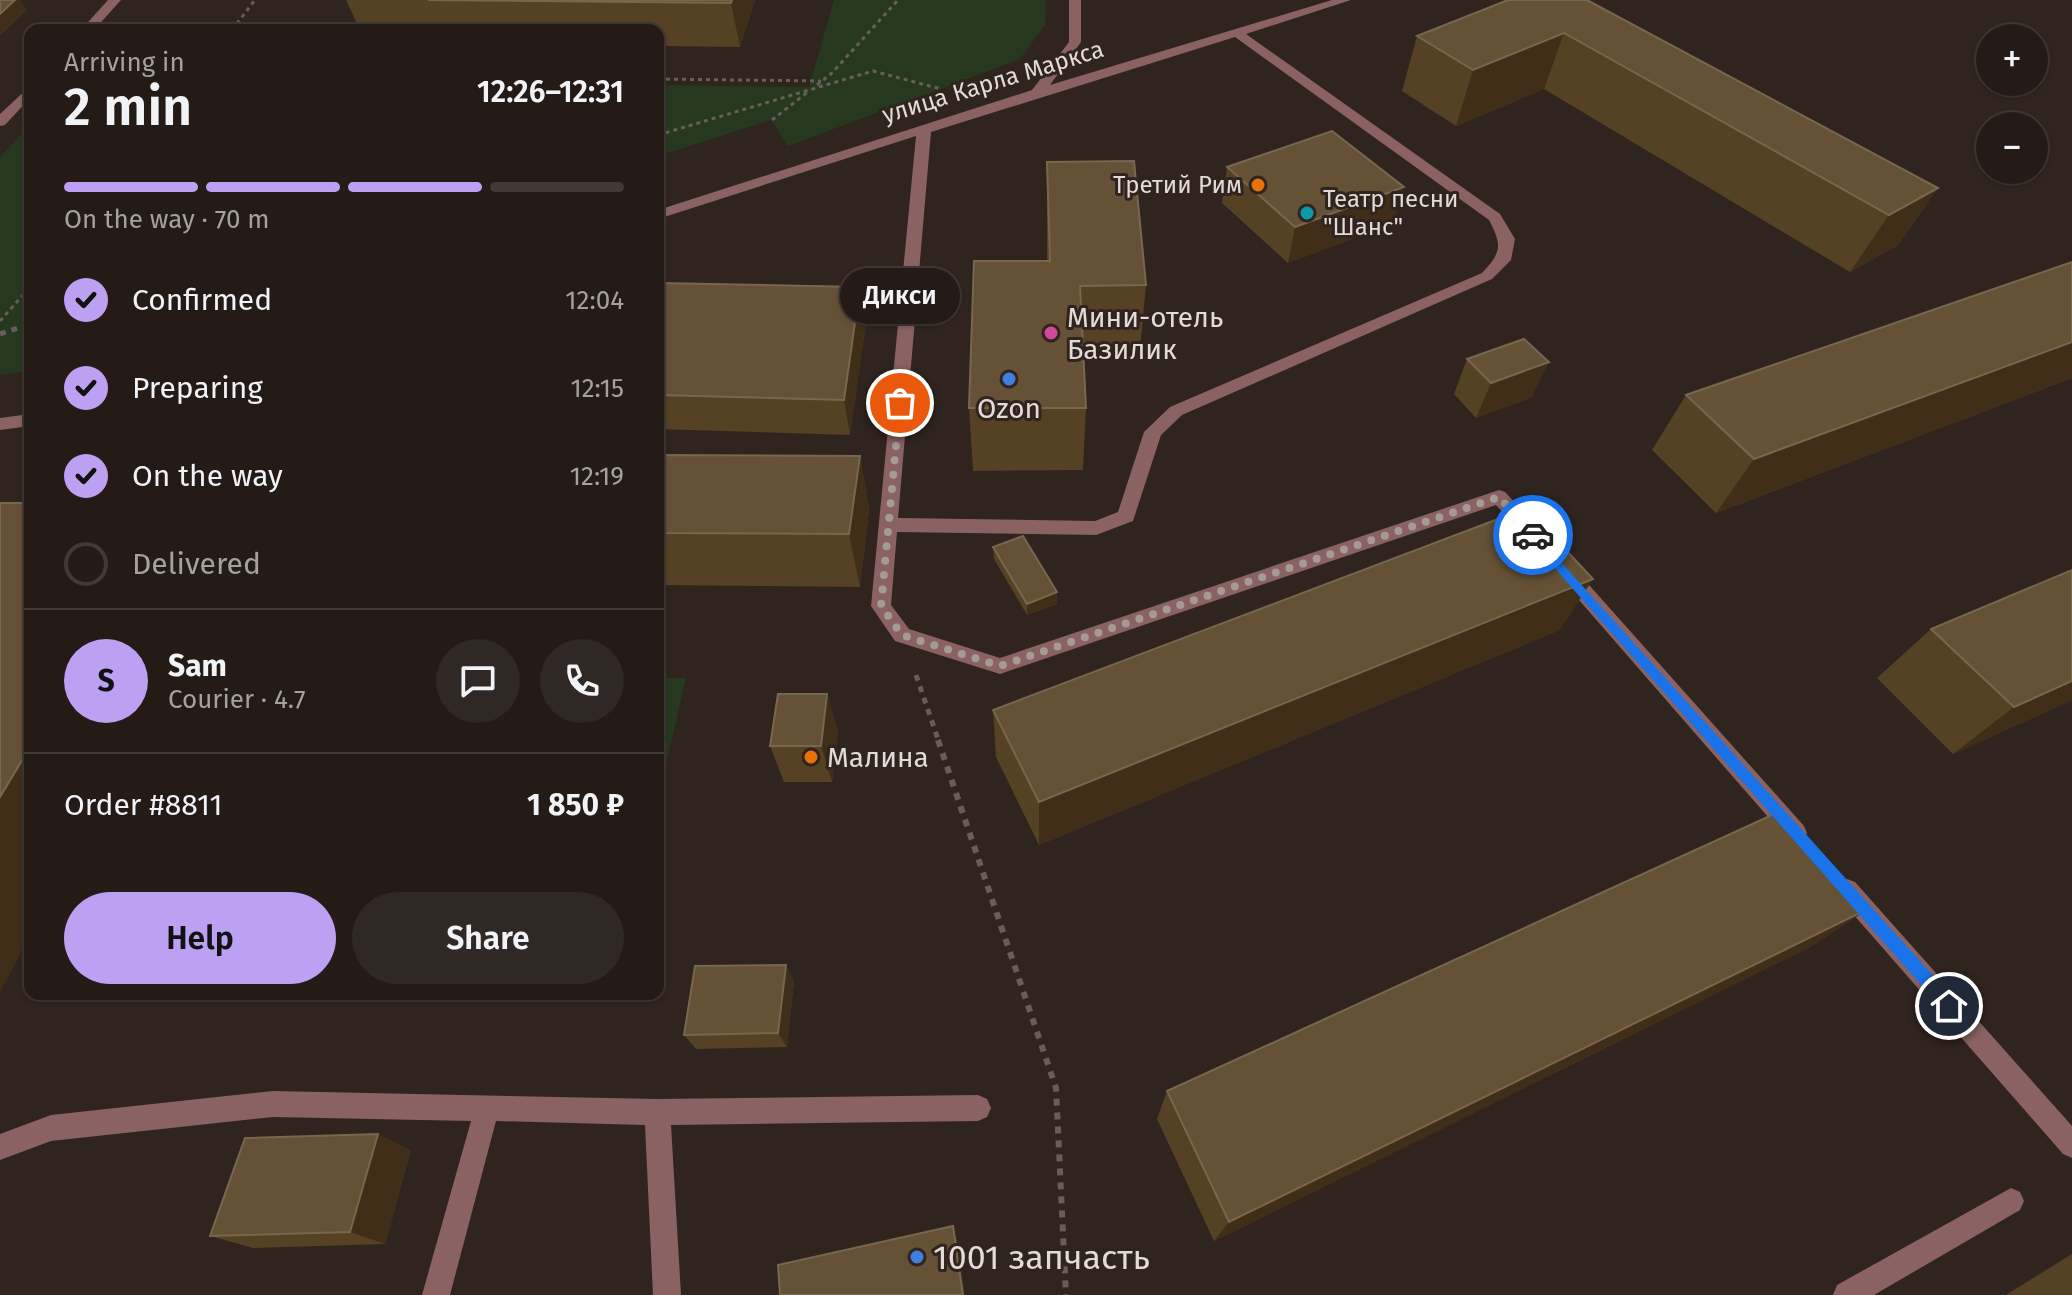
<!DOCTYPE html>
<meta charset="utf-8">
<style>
:root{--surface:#241b17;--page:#302824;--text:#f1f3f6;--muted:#a3a1a1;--line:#413936;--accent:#bca0f2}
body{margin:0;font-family:"Fira Sans",sans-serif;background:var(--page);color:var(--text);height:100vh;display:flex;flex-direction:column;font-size:30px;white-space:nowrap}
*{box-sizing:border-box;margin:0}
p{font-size:26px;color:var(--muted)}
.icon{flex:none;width:44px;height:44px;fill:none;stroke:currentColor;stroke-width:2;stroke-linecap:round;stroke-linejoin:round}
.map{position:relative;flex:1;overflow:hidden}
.details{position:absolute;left:24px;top:24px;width:640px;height:976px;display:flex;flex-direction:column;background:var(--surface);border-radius:16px;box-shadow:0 2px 6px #0004,0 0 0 2px var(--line)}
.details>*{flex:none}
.controls{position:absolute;left:1976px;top:24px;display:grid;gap:16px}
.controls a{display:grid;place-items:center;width:72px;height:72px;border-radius:50%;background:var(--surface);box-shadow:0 2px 6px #0004,0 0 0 2px var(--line);font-size:40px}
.pin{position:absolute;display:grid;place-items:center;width:68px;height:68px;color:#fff;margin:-34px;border:4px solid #fff;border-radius:50%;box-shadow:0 2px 8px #0007}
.courier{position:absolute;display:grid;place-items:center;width:80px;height:80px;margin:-40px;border:6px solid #1a73e8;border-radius:50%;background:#fff;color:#222;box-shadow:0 2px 10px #0007}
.bubble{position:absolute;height:56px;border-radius:28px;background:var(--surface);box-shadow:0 2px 6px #0004,0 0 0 2px var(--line);font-size:26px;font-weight:600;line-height:56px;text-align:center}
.headline em{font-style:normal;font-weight:600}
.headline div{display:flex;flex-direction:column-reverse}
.headline{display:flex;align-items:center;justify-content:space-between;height:136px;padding:0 40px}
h1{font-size:52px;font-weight:600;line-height:60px}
.bar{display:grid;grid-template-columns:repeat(4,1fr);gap:12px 8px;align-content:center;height:96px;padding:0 40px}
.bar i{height:10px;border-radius:6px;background:var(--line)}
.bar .current{background:var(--accent)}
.bar p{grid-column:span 4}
.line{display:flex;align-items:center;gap:20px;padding:0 40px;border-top:2px solid var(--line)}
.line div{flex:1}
.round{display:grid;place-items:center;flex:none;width:84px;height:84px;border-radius:42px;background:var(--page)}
ol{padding:0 40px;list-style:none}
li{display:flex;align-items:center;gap:24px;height:88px}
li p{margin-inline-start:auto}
li .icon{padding:8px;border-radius:50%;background:var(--accent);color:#111;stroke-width:4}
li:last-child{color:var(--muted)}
li i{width:44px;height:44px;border:4px solid var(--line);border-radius:50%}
.primary-button{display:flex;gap:16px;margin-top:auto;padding:16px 40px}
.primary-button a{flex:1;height:92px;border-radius:48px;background:var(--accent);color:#111;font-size:32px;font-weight:600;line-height:92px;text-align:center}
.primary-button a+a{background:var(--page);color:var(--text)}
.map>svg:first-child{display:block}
.green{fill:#26391f}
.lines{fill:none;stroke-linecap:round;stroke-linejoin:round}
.path-far2{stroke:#685d58;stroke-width:3;stroke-dasharray:4 4;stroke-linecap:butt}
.path-far1{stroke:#685d58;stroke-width:5;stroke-dasharray:6 6;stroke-linecap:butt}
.path{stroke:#685d58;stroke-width:6;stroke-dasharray:7 7;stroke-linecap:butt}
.minor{fill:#8a6262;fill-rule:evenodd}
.wall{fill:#554123}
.shaded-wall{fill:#402e19}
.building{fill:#645136;stroke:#78674f;stroke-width:2}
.route{fill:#1a73e8}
.done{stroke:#a49b97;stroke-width:8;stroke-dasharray:0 14.4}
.food-dot{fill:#e8710a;stroke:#30241f;stroke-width:3}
.culture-dot{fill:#0f9aa8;stroke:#30241f;stroke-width:3}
.hotel-dot{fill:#d1479c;stroke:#30241f;stroke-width:3}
.shop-dot{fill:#3f7fe0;stroke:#30241f;stroke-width:3}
.labels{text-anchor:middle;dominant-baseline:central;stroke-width:6;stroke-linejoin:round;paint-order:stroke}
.far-street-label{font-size:24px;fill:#e3dbd7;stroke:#30241f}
.far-poi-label{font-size:24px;fill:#e3dbd7;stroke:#30241f;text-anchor:end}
.poi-label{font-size:28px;fill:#e3dbd7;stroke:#30241f;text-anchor:start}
.near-poi-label{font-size:34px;fill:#e3dbd7;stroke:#30241f;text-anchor:start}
</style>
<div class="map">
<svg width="2072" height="1295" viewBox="0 0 2072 1295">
<rect width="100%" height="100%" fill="#30241f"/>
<path class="green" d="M834,0H1046L1045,25L1020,59L788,146L771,120L658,156V85L809,87Z
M30,125V370L0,375V157Z
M658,678H686L658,799Z"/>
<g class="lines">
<path class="path-far2" d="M232,30L255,0
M658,79L821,81
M817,85L832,73L898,0
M772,120L809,91
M658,135L873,71L941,89
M0,321L30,287"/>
<path class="path-far1" d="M0,334L30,324
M916,675L939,742"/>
<path class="path" d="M938,740L1056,1088L1066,1295"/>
<path class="minor" d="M108,0H121L94,30H81Z
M1069,0H1081V42L1050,85L1332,0H1351L1246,34L1500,214L1515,239L1511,260L1492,279L1182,415L1161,435L1133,521L1096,535L897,532L891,605L909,629L1000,658L1499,490L1505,492L1539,528L1541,533L1539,538H1525L1496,505L1000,674L895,641L871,606L916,136L658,219V210L1032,90L1069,42ZM1235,37L1489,220C1502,245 1502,252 1482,273L1170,407L1144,432L1118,512L1095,521L898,518L931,132Z
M30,86V98L5,125L0,126V114Z
M30,414V426L0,430V418Z
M1566,565L1573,567L1804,826L1807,833L1804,840L1796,843L1788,840L1559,577L1556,572L1559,567Z
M1847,879L1855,882L2072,1126V1158L2063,1154L1839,898L1836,890L1839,882Z
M273,1091L657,1099L978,1095L987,1099L991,1108L987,1117L978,1121L671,1125L681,1295H653L645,1125L496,1121L450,1295H422L471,1121L273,1117L51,1141L0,1160V1134L51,1115Z
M2011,1188L2020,1192L2024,1201L2020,1210L1874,1295H1833L1837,1285Z"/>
</g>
<path class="wall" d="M346,0H755L740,47L658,46V30H360Z
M1508,0L1938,188L1898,245L1850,272L1544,89L1456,126L1402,91L1417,36Z
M1047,162L1146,285L1140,349L1083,350L1086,408L1083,470L973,471L969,408L1047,261Z
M1227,167L1393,223L1288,263L1222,203Z
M2072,262V378L1716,513L1652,450L1686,395Z
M658,283L860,287L866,322L850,435L658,429Z
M1467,359L1532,397L1476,418L1454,394Z
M658,455L860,456L869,510L860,587L658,585Z
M993,547L1057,592V604L1027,615L994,559Z
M2072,570V700L1953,754L1877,678L1931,629Z
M1560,630L1039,845L996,757L993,710Z
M827,694L838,732L832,782H784L770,746Z
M1868,909L1810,947L1214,1241L1157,1119L1167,1091Z
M794,981L787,1047L696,1049L684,1035Z
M411,1150L385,1244L253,1248L210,1236Z
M2072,1254V1295H2006Z"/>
<path class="shaded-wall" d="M15,0H20L27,10L0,36V14Z
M732,0H755L740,47L731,3Z
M1564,33L1544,89L1456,126L1473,70Z
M1404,187L1393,223L1288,263L1295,227Z
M1938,188L1898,245L1850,272L1889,215Z
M860,287L866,322L850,435L844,400Z
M2072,342V378L1716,513L1754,459Z
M1549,362L1532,397L1476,418L1491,383Z
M860,456L869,510L860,587L849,534Z
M1593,579L1560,630L1039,845V802Z
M1057,592V604L1027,615V604Z
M2072,681V700L1953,754L2014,707Z
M827,694L838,732L832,782L821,746Z
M30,747V936L0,992V797Z
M1868,909L1810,947L1214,1241L1229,1222Z
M786,965L794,981L787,1047L778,1033Z
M378,1134L411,1150L385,1244L350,1232Z
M953,1226L957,1238L965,1295H963Z"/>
<path class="building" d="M0,0H15L0,14Z
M428,0H732L731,3Z
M1508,0H1587L1938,188L1889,215L1564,33L1473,70L1417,36Z
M1332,131L1404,187L1295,227L1227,167Z
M1134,161L1146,285L1080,286L1086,408H969L974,261H1050L1047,162Z
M2072,262V342L1754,459L1686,395Z
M658,283L860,287L844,400L658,395Z
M1524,339L1549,362L1491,383L1467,359Z
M658,455L860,456L849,534L658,533Z
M0,503H30V747L0,797Z
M1527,508L1593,579L1039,802L993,710Z
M1023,536L1057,592L1027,604L993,547Z
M2072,570V681L2014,707L1931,629Z
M778,694H827L821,746H770Z
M1781,811L1868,909L1229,1222L1167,1091Z
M786,965L778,1033L684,1035L695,966Z
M378,1134L350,1232L210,1236L245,1138Z
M953,1226L963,1295H780L778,1265Z"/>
<path class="route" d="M1533,531L1955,1000V1011H1944L1529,539V532Z"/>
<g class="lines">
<path class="done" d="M900,403L881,606L902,635L1000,666L1499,497L1533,535"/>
</g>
<g class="food-dot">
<circle cx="1258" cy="185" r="8"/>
<circle cx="811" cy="757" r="8"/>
</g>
<circle class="culture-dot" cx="1307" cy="213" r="8"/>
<circle class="hotel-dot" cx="1051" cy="333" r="8"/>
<g class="shop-dot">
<circle cx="1009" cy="379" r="8"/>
<circle cx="917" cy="1257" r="8"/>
</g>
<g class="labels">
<g class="far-street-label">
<text transform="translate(993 82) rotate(-17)">улица Карла Маркса</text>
</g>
<g class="far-poi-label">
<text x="1242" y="185">Третий Рим</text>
<text x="1323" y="199" text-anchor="start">Театр песни<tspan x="1323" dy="28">"Шанс"</tspan></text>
</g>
<g class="poi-label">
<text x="1067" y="317">Мини-отель<tspan x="1067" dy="32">Базилик</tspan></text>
<text x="1009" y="408" text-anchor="middle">Ozon</text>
<text x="827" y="757">Малина</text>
</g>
<g class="near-poi-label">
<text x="933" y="1257">1001 запчасть</text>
</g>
</g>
</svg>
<div class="controls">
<a>+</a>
<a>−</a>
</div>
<div class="pin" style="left:900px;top:403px;background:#ea580c"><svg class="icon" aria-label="bag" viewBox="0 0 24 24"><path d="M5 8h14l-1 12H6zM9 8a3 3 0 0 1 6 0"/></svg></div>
<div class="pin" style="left:1949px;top:1006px;background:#1f2937"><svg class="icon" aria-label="home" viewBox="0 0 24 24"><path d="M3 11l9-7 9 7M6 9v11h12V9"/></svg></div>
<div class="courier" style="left:1533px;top:535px"><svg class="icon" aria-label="car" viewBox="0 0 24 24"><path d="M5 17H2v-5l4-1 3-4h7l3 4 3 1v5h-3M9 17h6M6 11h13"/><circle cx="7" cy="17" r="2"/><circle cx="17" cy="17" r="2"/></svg></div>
<div class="bubble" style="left:840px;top:268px;width:120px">Дикси</div>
<section class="details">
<div class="headline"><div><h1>2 min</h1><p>Arriving in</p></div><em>12:26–12:31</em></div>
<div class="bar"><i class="current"></i><i class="current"></i><i class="current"></i><i></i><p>On the way · 70 m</p></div>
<ol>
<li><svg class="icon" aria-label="check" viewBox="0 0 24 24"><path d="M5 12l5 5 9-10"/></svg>Confirmed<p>12:04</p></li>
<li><svg class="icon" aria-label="check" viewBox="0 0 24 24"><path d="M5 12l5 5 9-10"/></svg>Preparing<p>12:15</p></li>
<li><svg class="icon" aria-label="check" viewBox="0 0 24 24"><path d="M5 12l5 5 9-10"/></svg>On the way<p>12:19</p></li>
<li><i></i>Delivered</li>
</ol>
<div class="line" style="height:144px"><b class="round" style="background:var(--accent);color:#111">S</b><div><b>Sam</b><p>Courier · 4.7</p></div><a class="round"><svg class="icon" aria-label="chat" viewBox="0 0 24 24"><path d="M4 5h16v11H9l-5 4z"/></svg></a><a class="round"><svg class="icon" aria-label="phone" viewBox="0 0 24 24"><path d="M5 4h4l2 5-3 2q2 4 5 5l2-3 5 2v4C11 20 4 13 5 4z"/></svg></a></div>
<div class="line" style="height:104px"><div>Order #8811</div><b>1 850 ₽</b></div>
<div class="primary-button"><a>Help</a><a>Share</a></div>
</section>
</div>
